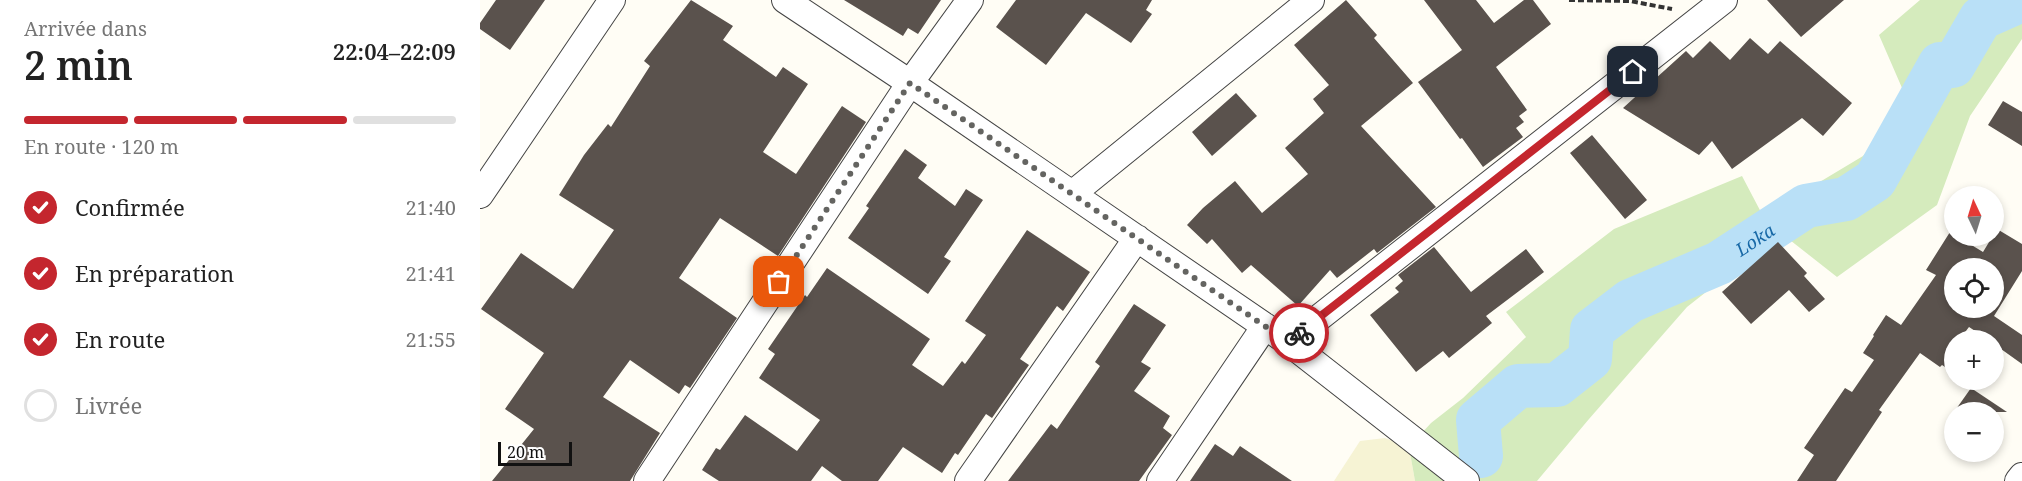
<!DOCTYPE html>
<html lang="fr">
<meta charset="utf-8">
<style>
:root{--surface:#fff;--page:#f2f2f2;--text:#222;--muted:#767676;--line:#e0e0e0;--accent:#c4262e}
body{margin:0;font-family:"Noto Serif",serif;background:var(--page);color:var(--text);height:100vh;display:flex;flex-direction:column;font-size:22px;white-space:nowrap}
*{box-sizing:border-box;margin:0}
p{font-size:20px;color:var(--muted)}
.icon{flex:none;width:33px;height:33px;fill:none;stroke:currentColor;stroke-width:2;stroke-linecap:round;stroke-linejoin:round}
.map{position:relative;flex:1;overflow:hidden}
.sheet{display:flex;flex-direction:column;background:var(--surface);width:480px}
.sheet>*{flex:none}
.needle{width:39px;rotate:356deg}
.buttons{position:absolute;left:1464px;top:186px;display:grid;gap:12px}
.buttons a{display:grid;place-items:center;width:60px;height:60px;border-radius:50%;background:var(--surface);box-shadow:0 3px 9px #0003;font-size:30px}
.scale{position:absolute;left:18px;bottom:15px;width:74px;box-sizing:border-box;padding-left:6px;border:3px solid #111;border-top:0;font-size:16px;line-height:21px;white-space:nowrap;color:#111;-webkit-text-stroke:4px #fff;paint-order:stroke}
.pin{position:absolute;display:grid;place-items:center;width:51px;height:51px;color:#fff;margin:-26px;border-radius:12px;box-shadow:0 3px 9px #0006}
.courier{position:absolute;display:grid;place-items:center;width:60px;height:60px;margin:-30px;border:4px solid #c4262e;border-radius:50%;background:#fff;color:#222;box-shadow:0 2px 8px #0007}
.headline em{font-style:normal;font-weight:600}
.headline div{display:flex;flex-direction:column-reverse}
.headline{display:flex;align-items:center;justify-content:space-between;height:102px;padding:0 24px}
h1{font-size:39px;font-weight:600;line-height:45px}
.bar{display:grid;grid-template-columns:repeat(4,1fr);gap:9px 6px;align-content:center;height:72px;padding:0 24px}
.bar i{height:8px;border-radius:4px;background:var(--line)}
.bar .current{background:var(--accent)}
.bar p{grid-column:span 4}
ol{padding:0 24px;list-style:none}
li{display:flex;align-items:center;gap:18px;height:66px}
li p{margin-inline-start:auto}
li .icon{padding:6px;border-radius:50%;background:var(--accent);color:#fff;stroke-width:4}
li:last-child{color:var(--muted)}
li i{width:33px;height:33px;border:3px solid var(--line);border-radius:50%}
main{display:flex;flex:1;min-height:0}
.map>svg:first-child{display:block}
.farmland{fill:#f6f3d4}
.green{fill:#d5ebbd}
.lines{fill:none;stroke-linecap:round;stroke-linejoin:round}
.river{stroke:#b9e0f7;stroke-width:44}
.building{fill:#5a524d;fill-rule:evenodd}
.street-casing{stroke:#444;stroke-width:28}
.path{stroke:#333;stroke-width:4;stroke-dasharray:6 3;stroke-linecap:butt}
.street{stroke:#fff;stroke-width:26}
.done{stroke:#646461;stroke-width:6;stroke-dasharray:0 10.8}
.route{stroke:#c4262e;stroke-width:8}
.labels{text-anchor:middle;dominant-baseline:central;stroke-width:6;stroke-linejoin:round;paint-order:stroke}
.water-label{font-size:18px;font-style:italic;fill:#1768a6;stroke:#fff}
</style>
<main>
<section class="sheet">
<div class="headline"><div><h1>2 min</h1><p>Arrivée dans</p></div><em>22:04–22:09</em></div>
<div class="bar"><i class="current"></i><i class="current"></i><i class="current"></i><i></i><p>En route · 120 m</p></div>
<ol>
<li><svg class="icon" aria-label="check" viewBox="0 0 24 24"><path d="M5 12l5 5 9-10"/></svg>Confirmée<p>21:40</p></li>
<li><svg class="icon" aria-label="check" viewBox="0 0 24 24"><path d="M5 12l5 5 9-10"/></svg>En préparation<p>21:41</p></li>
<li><svg class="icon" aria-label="check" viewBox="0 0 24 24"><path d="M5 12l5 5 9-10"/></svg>En route<p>21:55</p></li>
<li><i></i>Livrée</li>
</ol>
</section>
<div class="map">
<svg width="1542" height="481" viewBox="0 0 1542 481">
<rect width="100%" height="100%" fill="#fffdf5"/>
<path class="farmland" d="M905,438L929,447L935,481H854L880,441Z"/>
<path class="green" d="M1440,0H1542V39L1490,116L1457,205L1357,277L1301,233L1207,307L1109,419L1057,481H935L929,447L951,423L983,398L1046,337L1026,312L1134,229L1262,176L1283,216L1383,156L1429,104L1399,35Z"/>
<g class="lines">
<path class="river" id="s1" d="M1001,456L998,420L1038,386L1077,385L1110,359L1112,330L1150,301L1239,263L1326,206L1366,199L1395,180L1460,64L1473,66L1501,18L1542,0"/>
</g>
<path class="building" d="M16,0H65L30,50L0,29V23Z
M211,0L253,26L243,40L296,77L303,67L328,84L283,152L316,174L362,106L386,122L298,256L240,218L199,278L257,318L210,388L205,385L199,394L150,360L123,397L180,433L150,481H12L54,429L25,409L64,353L1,309L41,253L93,289L134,230L79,195L104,155L128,124L131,127L170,66L164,61Z
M364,0H461L438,34L428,28L423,36Z
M536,0H672L666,10L672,14L651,43L606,13L566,65L516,27Z
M866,0L897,35L894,38L933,83L881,126L956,207L897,253L894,249L857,278L850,270L818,306L771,265L762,273L732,239L727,244L707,225L723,208L755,181L782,213L828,174L805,148L844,113L833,99L849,85L814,45Z
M944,0H996L1014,23L1044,0H1053L1071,24L1016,67L1047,110L1039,116L1044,122L1036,128L1043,137L1003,167L982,138L980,139L938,82L982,50Z
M1287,0H1364L1321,37Z
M1270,38L1288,54L1300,41L1372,103L1343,136L1322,118L1252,169L1232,141L1219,155L1143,108L1206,51L1213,58L1230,41L1250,60Z
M756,93L777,116L732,156L712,132Z
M1523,101L1542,112V146L1508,125Z
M1112,135L1167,200L1145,219L1090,153Z
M425,149L447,165L438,178L475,206L486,189L503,200L464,257L471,261L448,294L368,238L389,208L386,206Z
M1517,229L1542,244V271L1514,316L1542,335V364L1514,344V340H1509L1489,327L1479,340H1474V373L1462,365L1460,367L1440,353L1399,410L1402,412L1356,481H1317L1334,455L1324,448L1365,388L1372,392L1394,360L1383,353L1394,336L1393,335L1406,315L1421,325L1456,275L1446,270L1470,232L1503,252ZM1474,268H1514V308H1474Z
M547,230L610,272L583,311L577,306L540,359L549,365L512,418L506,414L478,455L475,453L462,473L423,447L398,481H362L342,466L331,481H239L222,470L236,448L240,450L265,415L317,451L340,420L279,378L295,354L288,349L325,295L327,297L347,268L450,339L432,365L463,386L482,361L485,364L506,335L485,321Z
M1298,242L1327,273L1324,276L1345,299L1329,312L1309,290L1271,324L1242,292Z
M954,247L991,292L1046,249L1064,272L1006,316L1012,323L969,358L963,351L936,372L890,315L919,292L915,288L923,281L918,275Z
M654,304L686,325L661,362L671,368L654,391L690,416L683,428L692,435L659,481H528L571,424L577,429L620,366L615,362Z
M1491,388L1527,412H1474Z
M735,444L753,456L760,446L812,481H710Z"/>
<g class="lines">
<defs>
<path id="street" d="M305,0L430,83L808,342L986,481
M592,194L831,0
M0,195L132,0
M808,342L1244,0
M167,481L430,83L490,0
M488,481L657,238
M680,481L785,326
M1538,481L1542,476"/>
</defs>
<use href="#street" class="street-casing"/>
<path class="path" d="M1089,0L1150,1L1192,9"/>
<use href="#street" class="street"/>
</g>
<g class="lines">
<path class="done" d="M299,282L430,83L808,342L819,333"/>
<path class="route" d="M819,333L1153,72"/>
</g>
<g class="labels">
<g class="water-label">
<text stroke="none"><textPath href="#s1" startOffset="386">Loka</textPath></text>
</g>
</g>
</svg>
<div class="buttons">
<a><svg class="needle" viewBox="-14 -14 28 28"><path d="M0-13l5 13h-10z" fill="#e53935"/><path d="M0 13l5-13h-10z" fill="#767676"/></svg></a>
<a><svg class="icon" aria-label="locate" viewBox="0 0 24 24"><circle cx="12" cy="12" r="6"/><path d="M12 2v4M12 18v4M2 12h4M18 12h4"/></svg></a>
<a>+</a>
<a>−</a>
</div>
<div class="scale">20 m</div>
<div class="pin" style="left:299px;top:282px;background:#ea580c"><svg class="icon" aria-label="bag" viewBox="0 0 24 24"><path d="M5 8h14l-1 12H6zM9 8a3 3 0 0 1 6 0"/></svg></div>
<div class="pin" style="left:1153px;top:72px;background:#1f2937"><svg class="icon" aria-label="home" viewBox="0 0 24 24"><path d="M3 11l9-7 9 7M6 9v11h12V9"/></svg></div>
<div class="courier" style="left:819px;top:333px"><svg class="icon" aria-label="bike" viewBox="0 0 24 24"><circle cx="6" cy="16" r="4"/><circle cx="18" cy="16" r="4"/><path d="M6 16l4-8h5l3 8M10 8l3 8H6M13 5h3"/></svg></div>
</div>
</main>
